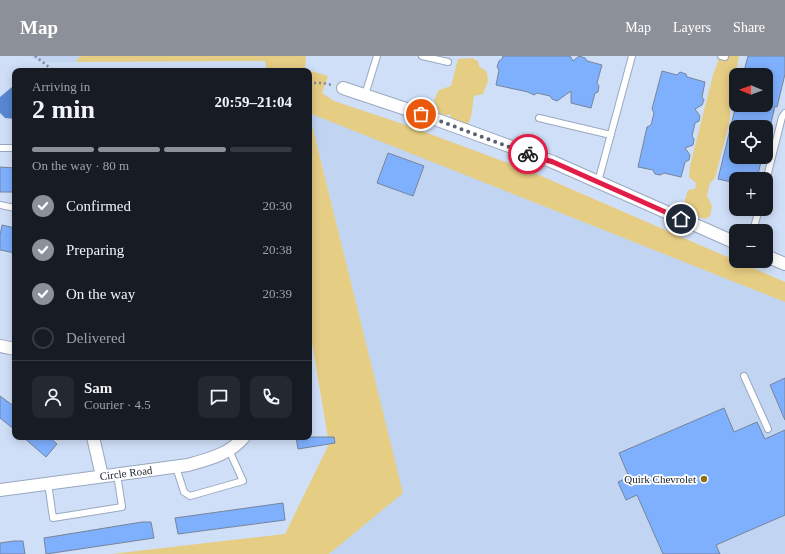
<!DOCTYPE html>
<meta charset="utf-8">
<style>
:root{--surface:#171b24;--page:#242831;--text:#f1f3f6;--muted:#9ea1a6;--line:#363941;--accent:#8c9099}
body{margin:0;font-family:"Times New Roman",serif;background:var(--page);color:var(--text);height:100vh;display:flex;flex-direction:column;font-size:15px;white-space:nowrap}
*{box-sizing:border-box;margin:0}
p{font-size:13px;color:var(--muted)}
.icon{flex:none;width:22px;height:22px;fill:none;stroke:currentColor;stroke-width:2;stroke-linecap:round;stroke-linejoin:round}
.map{position:relative;flex:1;overflow:hidden}
.details{position:absolute;left:12px;top:12px;width:300px;height:372px;display:flex;flex-direction:column;background:var(--surface);border-radius:8px;box-shadow:0 2px 10px #0003}
.details>*{flex:none}
.needle{width:26px;rotate:271deg}
.buttons{position:absolute;left:729px;top:12px;display:grid;gap:8px}
.buttons a{display:grid;place-items:center;width:44px;height:44px;border-radius:8px;background:var(--surface);box-shadow:0 2px 10px #0003;font-size:20px}
.pin{position:absolute;display:grid;place-items:center;width:34px;height:34px;color:#fff;margin:-17px;border:2px solid #fff;border-radius:50%;box-shadow:0 1px 4px #0007}
.courier{position:absolute;display:grid;place-items:center;width:40px;height:40px;margin:-20px;border:3px solid #e11d48;border-radius:50%;background:#fff;color:#222;box-shadow:0 1px 5px #0007}
.head em{font-style:normal;font-weight:700}
.head div{display:flex;flex-direction:column-reverse}
.head{display:flex;align-items:center;justify-content:space-between;height:68px;padding:0 20px}
h1{font-size:26px;font-weight:700;line-height:30px}
.bar{display:grid;grid-template-columns:repeat(4,1fr);gap:6px 4px;align-content:center;height:48px;padding:0 20px}
.bar i{height:5px;border-radius:3px;background:var(--line)}
.bar .current{background:var(--accent)}
.bar p{grid-column:span 4}
.line{display:flex;align-items:center;gap:10px;padding:0 20px;border-top:1px solid var(--line)}
.line div{flex:1}
.round{display:grid;place-items:center;flex:none;width:42px;height:42px;border-radius:8px;background:var(--page)}
ol{padding:0 20px;list-style:none}
li{display:flex;align-items:center;gap:12px;height:44px}
li p{margin-inline-start:auto}
li .icon{padding:4px;border-radius:50%;background:var(--accent);color:#fff;stroke-width:4}
li:last-child{color:var(--muted)}
li i{width:22px;height:22px;border:2px solid var(--line);border-radius:50%}
header{display:flex;align-items:center;gap:24px;box-sizing:border-box;height:56px;padding:0 20px;background:var(--accent);color:#fff}
header strong{font-size:19px}
nav{display:flex;gap:22px;margin-inline-start:auto;font-size:14px}
.map>svg:first-child{display:block}
.built{fill:#c1d4f2}
.green{fill:#e6cd84}
.water{fill:#5887d1}
.building{fill:#7fb0fe;stroke:#76849a}
.lines{fill:none;stroke-linecap:round;stroke-linejoin:round}
.lane-casing{stroke:#99a8bf;stroke-width:8}
.street-casing{stroke:#99a8bf;stroke-width:14}
.path{stroke:#7e889a;stroke-width:2.5;stroke-dasharray:2 3;stroke-linecap:butt}
.lane{stroke:#fff;stroke-width:6}
.street{stroke:#fff;stroke-width:12}
.done{stroke:#5a6271;stroke-width:4;stroke-dasharray:0 7.2}
.route{stroke:#e11d48;stroke-width:5}
.poi-dot{fill:#8b7113;stroke:#fff;stroke-width:1.5}
.labels{text-anchor:middle;dominant-baseline:central;stroke-width:3.5;stroke-linejoin:round;paint-order:stroke}
.street-label{font-size:11px;fill:#1a1f28;stroke:#fff}
.poi-label{font-size:11px;fill:#1a1f28;stroke:#fff;text-anchor:end}
</style>
<header>
<strong>Map</strong>
<nav><a>Map</a><a>Layers</a><a>Share</a></nav>
</header>
<div class="map">
<svg width="785" height="498" viewBox="0 0 785 498">
<rect width="100%" height="100%" fill="#d0dff8"/>
<path class="built" d="M30,0H80L76,6H39Z
M309,56L785,246V498H329L402,437Z"/>
<path class="green" d="M80,0H306L305,13L328,20L322,37L334,45L403,68L532,116L785,226V246L309,57L403,437L329,498H111L285,478L329,388L309,269V15H267L265,5L76,6Z
M720,0H739L730,50V64L715,122L710,127L707,140L712,150L710,160L705,163L688,158L684,147L688,134L695,133L696,127L689,121L690,110L713,19Z
M472,2L478,5L479,10L487,16L488,25L483,38L474,40C472,49 473,60 468,68L451,63L450,58L444,60L440,58L434,44L439,34L451,30L458,3Z"/>
<path class="water" d="M12,31H15V63L5,62L0,57V41Z"/>
<path class="building" d="M503,0H570L573,5L579,0L585,2L587,5L602,9L597,27L599,30L598,36L595,37L591,52L571,47V35L557,45L552,43L550,40L537,37L534,39L528,36L496,29L499,14L497,11L499,5L502,3Z
M748,0H785V18L777,51L775,50L770,71H736V101H762L757,123H736V127L718,123L736,49H771L766,48V19H743Z
M662,15L677,19L680,16L686,18L687,21L705,26L702,41L704,44L702,49L695,53L700,60L699,65L695,67L692,80L694,83L693,89L685,92L690,99L689,104L685,106L681,121L664,117L660,119L655,118L653,114L638,111L647,71L651,69L654,57L652,53Z
M388,97L424,110L413,140L377,127Z
M0,111L15,112V136H0Z
M2,169L15,172V197L0,194V179Z
M785,322V364L770,329Z
M0,340L15,351V374L0,362Z
M724,352L734,376L757,366L765,383L785,374V459L716,489L720,498H663L637,439L626,444L618,426L629,421L619,397Z
M23,381H49L57,388L46,401Z
M296,381H334L335,387L298,393Z
M283,447L285,464L178,478L175,462Z
M142,466H151L154,482L46,498L44,482Z
M14,485H23L25,498H0V487Z"/>
<g class="lines">
<defs>
<path id="lane" d="M422,0L448,6
M721,0L725,1
M365,39L377,0
M539,62L611,79
M0,92H15
M766,125L782,61L785,57
M598,126L632,0
M0,149L15,152
M753,175L759,153
M744,320L768,373
M176,411L184,436L190,440L243,425L229,394
M48,427L53,462L122,451L117,418"/>
<path id="street" d="M343,32L421,58L553,106L736,187
M766,200L785,208
M0,290L15,293
M93,381L102,420
M0,434L188,409C209,403 230,398 244,381"/>
</defs>
<use href="#lane" class="lane-casing"/>
<use href="#street" class="street-casing"/>
<path class="path" d="M35,0L54,15
M309,27H323L332,29"/>
<use href="#lane" class="lane"/>
<use href="#street" class="street"/>
</g>
<g class="lines">
<path class="done" d="M421,58L528,98"/>
<path class="route" d="M528,98L553,106L681,163"/>
</g>
<circle class="poi-dot" cx="704" cy="423" r="4"/>
<g class="labels">
<g class="street-label">
<text transform="translate(126 417) rotate(-7)">Circle Road</text>
</g>
<g class="poi-label">
<text x="696" y="423">Quirk Chevrolet</text>
</g>
</g>
</svg>
<div class="buttons">
<a><svg class="needle" viewBox="-14 -14 28 28"><path d="M0-13l5 13h-10z" fill="#e53935"/><path d="M0 13l5-13h-10z" fill="#9ea1a6"/></svg></a>
<a><svg class="icon" aria-label="locate" viewBox="0 0 24 24"><circle cx="12" cy="12" r="6"/><path d="M12 2v4M12 18v4M2 12h4M18 12h4"/></svg></a>
<a>+</a>
<a>−</a>
</div>
<div class="pin" style="left:421px;top:58px;background:#ea580c"><svg class="icon" aria-label="bag" viewBox="0 0 24 24"><path d="M5 8h14l-1 12H6zM9 8a3 3 0 0 1 6 0"/></svg></div>
<div class="pin" style="left:681px;top:163px;background:#1f2937"><svg class="icon" aria-label="home" viewBox="0 0 24 24"><path d="M3 11l9-7 9 7M6 9v11h12V9"/></svg></div>
<div class="courier" style="left:528px;top:98px"><svg class="icon" aria-label="bike" viewBox="0 0 24 24"><circle cx="6" cy="16" r="4"/><circle cx="18" cy="16" r="4"/><path d="M6 16l4-8h5l3 8M10 8l3 8H6M13 5h3"/></svg></div>
<section class="details">
<div class="head"><div><h1>2 min</h1><p>Arriving in</p></div><em>20:59–21:04</em></div>
<div class="bar"><i class="current"></i><i class="current"></i><i class="current"></i><i></i><p>On the way · 80 m</p></div>
<ol>
<li><svg class="icon" aria-label="check" viewBox="0 0 24 24"><path d="M5 12l5 5 9-10"/></svg>Confirmed<p>20:30</p></li>
<li><svg class="icon" aria-label="check" viewBox="0 0 24 24"><path d="M5 12l5 5 9-10"/></svg>Preparing<p>20:38</p></li>
<li><svg class="icon" aria-label="check" viewBox="0 0 24 24"><path d="M5 12l5 5 9-10"/></svg>On the way<p>20:39</p></li>
<li><i></i>Delivered</li>
</ol>
<div class="line" style="height:72px"><a class="round"><svg class="icon" aria-label="person" viewBox="0 0 24 24"><circle cx="12" cy="8" r="4"/><path d="M4 21q1-7 8-7t8 7"/></svg></a><div><b>Sam</b><p>Courier · 4.5</p></div><a class="round"><svg class="icon" aria-label="chat" viewBox="0 0 24 24"><path d="M4 5h16v11H9l-5 4z"/></svg></a><a class="round"><svg class="icon" aria-label="phone" viewBox="0 0 24 24"><path d="M5 4h4l2 5-3 2q2 4 5 5l2-3 5 2v4C11 20 4 13 5 4z"/></svg></a></div>
</section>
</div>
